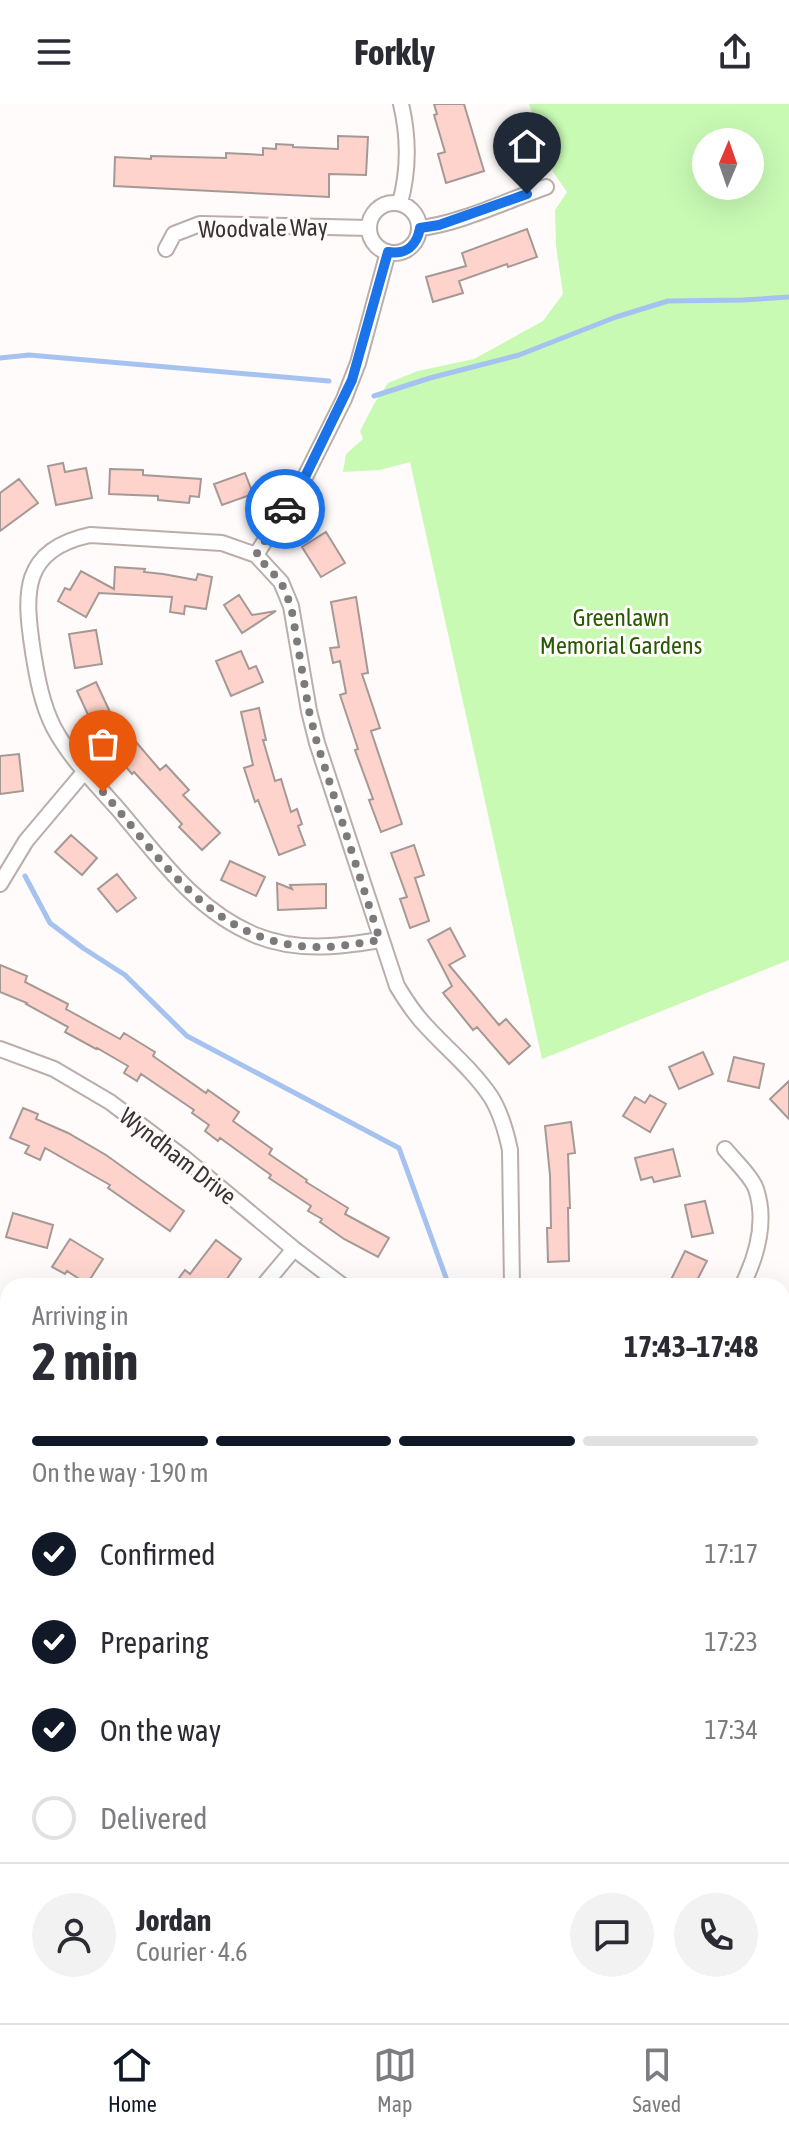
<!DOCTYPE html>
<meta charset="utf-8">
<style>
:root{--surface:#fff;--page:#f2f2f3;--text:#2b2b33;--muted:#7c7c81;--line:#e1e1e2;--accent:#111827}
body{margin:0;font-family:"Asap Condensed",sans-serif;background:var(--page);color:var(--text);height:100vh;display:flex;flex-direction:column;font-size:30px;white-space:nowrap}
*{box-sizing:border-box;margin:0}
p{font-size:26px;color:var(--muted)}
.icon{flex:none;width:44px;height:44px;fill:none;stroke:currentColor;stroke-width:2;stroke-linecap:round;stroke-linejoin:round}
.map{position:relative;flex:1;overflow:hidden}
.panel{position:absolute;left:0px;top:1174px;width:790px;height:746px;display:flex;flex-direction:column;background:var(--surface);border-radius:24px 24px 0 0;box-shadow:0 8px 32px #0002}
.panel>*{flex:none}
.needle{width:52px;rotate:2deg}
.controls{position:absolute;left:692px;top:24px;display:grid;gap:16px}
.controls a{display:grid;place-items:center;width:72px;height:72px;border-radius:50%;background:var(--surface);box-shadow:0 8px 32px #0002;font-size:40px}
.pin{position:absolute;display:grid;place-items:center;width:68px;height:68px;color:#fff;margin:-82px -34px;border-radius:50% 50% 50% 0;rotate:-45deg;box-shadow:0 0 8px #0007}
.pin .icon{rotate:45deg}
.courier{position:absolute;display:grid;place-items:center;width:80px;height:80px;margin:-40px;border:6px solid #1a73e8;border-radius:50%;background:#fff;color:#222;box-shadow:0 2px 10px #0007}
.summary em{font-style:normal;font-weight:700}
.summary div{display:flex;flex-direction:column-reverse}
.summary{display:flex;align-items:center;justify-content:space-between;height:136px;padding:0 32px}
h1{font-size:52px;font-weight:700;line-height:60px}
.bar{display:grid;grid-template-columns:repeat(4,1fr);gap:12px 8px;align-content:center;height:96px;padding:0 32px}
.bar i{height:10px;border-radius:6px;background:var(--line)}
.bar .current{background:var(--accent)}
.bar p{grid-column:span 4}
.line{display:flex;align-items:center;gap:20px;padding:0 32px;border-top:2px solid var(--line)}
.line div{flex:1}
.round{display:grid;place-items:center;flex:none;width:84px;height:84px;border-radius:42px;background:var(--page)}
ol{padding:0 32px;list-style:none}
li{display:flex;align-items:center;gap:24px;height:88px}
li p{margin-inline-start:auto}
li .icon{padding:8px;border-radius:50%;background:var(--accent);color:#fff;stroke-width:4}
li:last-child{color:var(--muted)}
li i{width:44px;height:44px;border:4px solid var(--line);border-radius:50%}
header{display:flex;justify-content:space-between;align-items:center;height:104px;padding:0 32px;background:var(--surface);font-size:36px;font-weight:700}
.menu{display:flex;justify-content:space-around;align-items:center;height:112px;border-top:2px solid var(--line);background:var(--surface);font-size:22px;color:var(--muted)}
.menu a{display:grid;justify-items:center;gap:4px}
.menu .current{color:var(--accent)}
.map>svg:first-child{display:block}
.green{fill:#c8fab4;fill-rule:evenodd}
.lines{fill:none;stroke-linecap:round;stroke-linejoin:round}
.stream{stroke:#a6c2f1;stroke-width:5}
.building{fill:#fed3cb;stroke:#a59996;stroke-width:2}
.street-casing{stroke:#baaeaa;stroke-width:18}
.street{stroke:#fff;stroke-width:14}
.done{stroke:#7e7a79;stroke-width:8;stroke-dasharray:0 14.4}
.route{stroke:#1a73e8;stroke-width:10}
.labels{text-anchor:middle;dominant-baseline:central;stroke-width:6;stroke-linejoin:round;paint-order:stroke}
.street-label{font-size:24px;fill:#393433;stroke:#fefbfa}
.park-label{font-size:24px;fill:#275a04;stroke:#fefbfa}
</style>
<header><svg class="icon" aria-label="menu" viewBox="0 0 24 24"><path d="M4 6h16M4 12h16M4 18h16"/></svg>Forkly<svg class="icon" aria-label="share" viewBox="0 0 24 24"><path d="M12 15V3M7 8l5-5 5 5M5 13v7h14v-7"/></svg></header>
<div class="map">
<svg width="789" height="1919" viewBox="0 0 789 1919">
<rect width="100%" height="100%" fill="#fefbfa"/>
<path class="green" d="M529,0H789V856L542,955L410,358L380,366L343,368L346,350L363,335L360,327L374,300L388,279L418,267L474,255L543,217L563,190L556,142L555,106L567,88L553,68ZM750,38V82H706V38Z"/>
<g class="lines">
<path class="stream" d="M0,254L29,251L329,277
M374,292L430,274L519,251L616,213L668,197L743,196L789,193
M25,772L50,819L83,844L125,871L187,932L399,1044L449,1182"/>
</g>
<path class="building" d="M434,0H464L484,67L446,79L438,50L445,48L434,11L437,10Z
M338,32L368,33L366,71L329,70V93L114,82L115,53L151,55V52L226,54V49L263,51V44L276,45V40L293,41V43L338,45Z
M527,125L537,153L508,163L507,160L459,177L463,189L433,198L426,173L466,162L462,149Z
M63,359L65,368L86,364L92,394L56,401L48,362Z
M110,365L143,366V371L201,375L199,393L190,392L189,399L158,396V392L109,390Z
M245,369L253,390L222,401L214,380Z
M19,375L38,399L0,427V389Z
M326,428L345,459L321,473L302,443Z
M115,463L145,465L144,468L163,470L196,476L198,470L212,473L206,505L185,502L184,510L170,508L172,493L99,489L86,513L58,497L65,484L70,486L81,467L114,485Z
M239,491L252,511L276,507L242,529L224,501Z
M356,493L368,569L362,570L380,624L371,627L402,720L381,728L369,696L373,695L355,646L358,645L340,591L346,589L340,557L333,559L330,544L339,543L331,498Z
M96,526L102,560L75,564L69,530Z
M241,547L249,565L256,562L263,578L231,592L216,557Z
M96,578L116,621L119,618L160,666L166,661L189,686L183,691L220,729L202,746L179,723L182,720L134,668L132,670L96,628L77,587Z
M259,604L266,636H263L275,677L281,675L291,708L297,705L302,720L298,722L305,741L279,751L258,696L255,698L244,664L253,661L241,608Z
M19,650L23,687L0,690V652Z
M71,731L97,754L82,771L55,748Z
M414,741L424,771L415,774L429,817L410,824L400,795L407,793L391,749Z
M230,757L265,773L256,792L221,776Z
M117,770L136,794L117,808L98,785Z
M277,779L292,785L290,781L326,780V804L278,806Z
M450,824L465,852L449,861L499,921L506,915L530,942L509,960L477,923L473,926L443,889L452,882L428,836Z
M0,861L27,872L25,878L68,900L66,905L120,935L124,929L155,948L153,952L206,989L208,986L239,1008L233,1017L272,1045L269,1050L307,1076L306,1078L348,1104L345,1110L389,1134L378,1153L344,1135L320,1118L322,1115L308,1107L311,1102L269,1074L271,1071L220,1034L218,1037L205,1027L209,1021L192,1009L194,1006L141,970L137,977L124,969L128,962L97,944L96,945L65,928L68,923L26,900L27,899L0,888Z
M703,948L713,970L679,985L669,963Z
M734,953L764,960L759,984L728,977Z
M789,977V1015L770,995Z
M650,991L666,1000L650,1028L623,1012L635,993L645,999Z
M23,1004L38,1010L36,1015L68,1029L106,1051L184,1107L170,1127L108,1084L110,1081L45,1044L40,1056L25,1049L29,1042L10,1034Z
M571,1018L575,1049L568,1050L570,1104H568L569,1157L548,1158L547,1124H551L550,1071L545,1022Z
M673,1045L680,1072L654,1078L652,1073L641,1076L635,1054Z
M705,1097L713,1129L692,1133L685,1101Z
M13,1109L53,1121L47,1144L6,1133Z
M70,1135L103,1155L87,1180L67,1167L65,1170L52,1163Z
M216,1136L241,1155L222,1182H173L185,1166L190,1170Z
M685,1147L707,1157L694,1182H668Z"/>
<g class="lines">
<defs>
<path id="street" d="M369 124a25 25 0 1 1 50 0a25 25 0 1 1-50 0Z
M400,99C409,66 409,34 401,0
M420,124C459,120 508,96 546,83
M166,145L174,130L200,120L369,124
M256,451L304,375L344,295L358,259L388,148
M0,780L26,737L85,667
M380,836C338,843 296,848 255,831C195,806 159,753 118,705C95,679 70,654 54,624C42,601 37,573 33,548C24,489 21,446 90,431L222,439L256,451L281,478L291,502L309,607L317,639L397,882C406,897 415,911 427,923C448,946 473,966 491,993C501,1009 506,1027 510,1046L512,1182
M0,945L54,965L110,998L183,1053L294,1145L343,1182
M725,1045C734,1056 752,1073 756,1085C767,1118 757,1152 742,1182
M263,1182L294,1145
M0,1233L8,1231
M782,1367L789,1368
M168,1912L170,1919
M761,1912L767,1919
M489,1919V1912"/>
</defs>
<use href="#street" class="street-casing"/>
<use href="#street" class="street"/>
</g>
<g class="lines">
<path class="done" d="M103,688C162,756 213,839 313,843C336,844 358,839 380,836L317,639L309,607L291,502L281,478L256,451L285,405"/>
<path class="route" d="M285,405L304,375L352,276L388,148C406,151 417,141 420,124L439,121L527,90"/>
</g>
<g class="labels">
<g class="street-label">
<text transform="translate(263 124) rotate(-1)">Woodvale Way</text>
<text transform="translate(178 1052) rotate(38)">Wyndham Drive</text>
</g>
<g class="park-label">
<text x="621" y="513">Greenlawn<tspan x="621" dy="28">Memorial Gardens</tspan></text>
</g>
</g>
</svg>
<div class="controls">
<a><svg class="needle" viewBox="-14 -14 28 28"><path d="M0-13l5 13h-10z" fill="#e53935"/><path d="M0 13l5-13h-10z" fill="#7c7c81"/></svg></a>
</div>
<div class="pin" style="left:103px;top:688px;background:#ea580c"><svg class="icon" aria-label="bag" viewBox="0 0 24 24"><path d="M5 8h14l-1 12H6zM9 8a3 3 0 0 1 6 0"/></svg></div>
<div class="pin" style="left:527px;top:90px;background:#1f2937"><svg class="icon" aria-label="home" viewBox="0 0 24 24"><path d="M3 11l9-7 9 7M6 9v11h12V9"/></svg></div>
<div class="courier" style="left:285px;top:405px"><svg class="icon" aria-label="car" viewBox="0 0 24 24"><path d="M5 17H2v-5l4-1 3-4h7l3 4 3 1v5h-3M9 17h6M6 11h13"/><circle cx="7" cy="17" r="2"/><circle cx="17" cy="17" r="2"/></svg></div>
<section class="panel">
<div class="summary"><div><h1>2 min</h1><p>Arriving in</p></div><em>17:43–17:48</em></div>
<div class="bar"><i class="current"></i><i class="current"></i><i class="current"></i><i></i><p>On the way · 190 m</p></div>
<ol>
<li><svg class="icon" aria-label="check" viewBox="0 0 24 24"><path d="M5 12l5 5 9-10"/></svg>Confirmed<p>17:17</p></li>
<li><svg class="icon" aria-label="check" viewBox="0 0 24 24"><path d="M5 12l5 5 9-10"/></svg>Preparing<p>17:23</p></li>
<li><svg class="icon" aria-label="check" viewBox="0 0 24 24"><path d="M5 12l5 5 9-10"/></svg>On the way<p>17:34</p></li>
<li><i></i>Delivered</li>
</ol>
<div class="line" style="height:144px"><a class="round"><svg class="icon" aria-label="person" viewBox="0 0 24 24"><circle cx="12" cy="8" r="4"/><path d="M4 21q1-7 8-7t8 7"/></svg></a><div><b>Jordan</b><p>Courier · 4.6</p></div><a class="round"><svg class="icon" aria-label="chat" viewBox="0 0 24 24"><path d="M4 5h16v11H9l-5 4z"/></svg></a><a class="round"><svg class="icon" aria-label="phone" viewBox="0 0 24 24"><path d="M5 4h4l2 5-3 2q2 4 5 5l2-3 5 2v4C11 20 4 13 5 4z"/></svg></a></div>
</section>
</div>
<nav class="menu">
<a class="current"><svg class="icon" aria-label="home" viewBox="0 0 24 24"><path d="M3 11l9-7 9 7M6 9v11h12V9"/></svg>Home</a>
<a><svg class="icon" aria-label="map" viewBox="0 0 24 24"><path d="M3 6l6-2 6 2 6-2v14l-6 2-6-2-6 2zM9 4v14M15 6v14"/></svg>Map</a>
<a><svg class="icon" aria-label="saved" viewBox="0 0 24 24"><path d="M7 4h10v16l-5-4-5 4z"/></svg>Saved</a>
</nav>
